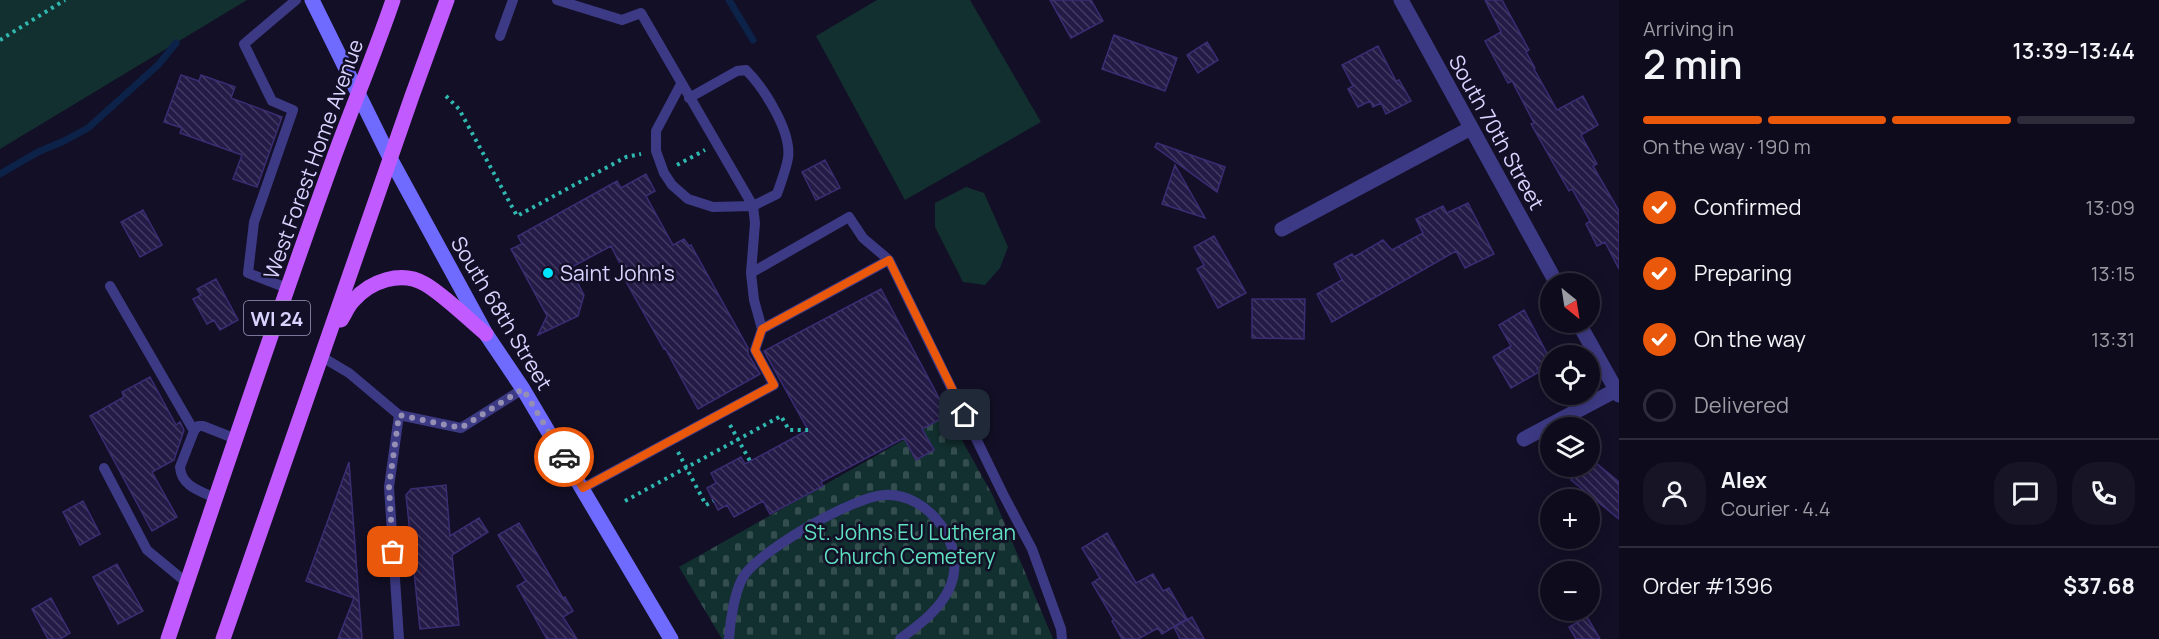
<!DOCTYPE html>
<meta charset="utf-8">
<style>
:root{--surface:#0e0b1c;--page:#171425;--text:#f1f3f6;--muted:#9b9ba3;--line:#2e2b3b;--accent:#ea580c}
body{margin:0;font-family:Manrope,sans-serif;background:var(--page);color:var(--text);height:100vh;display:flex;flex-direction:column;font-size:22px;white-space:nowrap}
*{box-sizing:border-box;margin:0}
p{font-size:20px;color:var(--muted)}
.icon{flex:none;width:33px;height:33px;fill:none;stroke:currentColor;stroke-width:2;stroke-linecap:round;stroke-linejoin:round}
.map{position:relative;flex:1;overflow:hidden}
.details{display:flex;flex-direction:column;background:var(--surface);width:540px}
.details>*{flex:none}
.needle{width:39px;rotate:150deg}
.buttons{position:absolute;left:1540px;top:273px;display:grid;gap:12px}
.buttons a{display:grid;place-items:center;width:60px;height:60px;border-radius:50%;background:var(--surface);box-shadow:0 3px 15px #0003,0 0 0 2px var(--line);font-size:30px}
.pin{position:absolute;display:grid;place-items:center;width:51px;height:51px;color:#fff;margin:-26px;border-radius:12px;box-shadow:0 3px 9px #0006}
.courier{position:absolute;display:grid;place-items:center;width:60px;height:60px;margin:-30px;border:4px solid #ea580c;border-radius:50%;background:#fff;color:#222;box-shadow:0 2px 8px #0007}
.headline em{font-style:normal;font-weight:600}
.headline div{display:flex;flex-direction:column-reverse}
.headline{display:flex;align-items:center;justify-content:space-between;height:102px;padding:0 24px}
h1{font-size:39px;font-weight:600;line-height:45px}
.bar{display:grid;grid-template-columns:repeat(4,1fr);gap:9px 6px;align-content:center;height:72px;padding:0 24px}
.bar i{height:8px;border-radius:4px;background:var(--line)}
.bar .selected{background:var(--accent)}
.bar p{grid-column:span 4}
.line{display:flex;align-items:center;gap:15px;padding:0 24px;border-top:2px solid var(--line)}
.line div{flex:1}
.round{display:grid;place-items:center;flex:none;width:63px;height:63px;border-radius:24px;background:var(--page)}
ol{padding:0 24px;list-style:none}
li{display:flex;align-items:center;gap:18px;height:66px}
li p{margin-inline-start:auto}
li .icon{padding:6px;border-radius:50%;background:var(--accent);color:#fff;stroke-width:4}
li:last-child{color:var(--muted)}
li i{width:33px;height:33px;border:3px solid var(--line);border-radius:50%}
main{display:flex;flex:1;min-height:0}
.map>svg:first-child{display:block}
.green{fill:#12302f}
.cemetery{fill:url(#cemetery-stones)}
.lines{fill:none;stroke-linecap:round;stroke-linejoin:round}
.stream{stroke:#0c2248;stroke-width:7}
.building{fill:url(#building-back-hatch);stroke:#3b2d73;stroke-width:1.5}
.path{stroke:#2fb8b0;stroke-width:4;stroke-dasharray:3 4.5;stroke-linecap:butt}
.lane{stroke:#3d3a85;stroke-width:10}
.street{stroke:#3d3a85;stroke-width:15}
.secondary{stroke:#6f6bff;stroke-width:15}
.primary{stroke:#c25bff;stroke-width:15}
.done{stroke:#948fb3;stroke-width:6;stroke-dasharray:0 10.8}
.route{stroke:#ea580c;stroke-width:8}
.poi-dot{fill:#00e5ff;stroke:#130f26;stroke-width:2}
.labels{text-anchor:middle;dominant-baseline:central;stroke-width:5;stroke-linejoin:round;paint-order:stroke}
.shield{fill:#130f26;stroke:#9e99be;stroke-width:1.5}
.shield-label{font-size:20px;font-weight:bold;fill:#d9d4ff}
.street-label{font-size:21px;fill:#d9d4ff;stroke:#130f26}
.poi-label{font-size:21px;fill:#d9d4ff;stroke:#130f26;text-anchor:start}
.park-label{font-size:21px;fill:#5fe0c0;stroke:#130f26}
</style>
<main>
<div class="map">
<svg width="1619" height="639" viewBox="0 0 1619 639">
<defs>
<pattern id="cemetery-stones" width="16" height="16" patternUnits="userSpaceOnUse" patternTransform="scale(1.5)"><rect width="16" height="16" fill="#12302f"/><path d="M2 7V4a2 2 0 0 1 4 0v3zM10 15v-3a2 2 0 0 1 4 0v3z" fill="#344d4e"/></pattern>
<pattern id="building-back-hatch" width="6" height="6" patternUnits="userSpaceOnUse" patternTransform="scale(1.5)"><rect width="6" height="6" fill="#241b47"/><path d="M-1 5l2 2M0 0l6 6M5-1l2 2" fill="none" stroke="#433b63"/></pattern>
</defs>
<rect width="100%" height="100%" fill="#130f26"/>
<path class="green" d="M0,0H247L0,149Z
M877,0H970L1041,122L905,200L816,36Z
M966,187L984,193L1008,247L1000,268L985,285L963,282L935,227V203Z"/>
<path class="cemetery" d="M948,415L993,496L1053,639H722L679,567Z"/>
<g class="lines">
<path class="stream" d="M729,0L753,40
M0,174L38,152L64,141L88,128L158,65L176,43"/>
</g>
<path class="building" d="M1050,0H1091L1103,21L1071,38Z
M1485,0H1502L1529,50L1526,52L1535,68L1534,69L1557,110L1583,96L1598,125L1581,135L1597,164L1593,166L1619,211V269L1605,242L1597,246L1586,224L1590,221L1572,189L1569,191L1531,124L1534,123L1512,81L1508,83L1485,41L1501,32Z
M1114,35L1177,58L1165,91L1102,69Z
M1207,42L1218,60L1198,73L1187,55Z
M1378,46L1396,81L1399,80L1411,101L1386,114L1381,103L1373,107L1370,101L1358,107L1348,89L1353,86L1342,65Z
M181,75L199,81L201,75L235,87L231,98L282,117L257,187L233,179L242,155L180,133L182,128L164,122Z
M1157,143L1225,167L1217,192L1155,147Z
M825,160L840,188L816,200L802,172Z
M1175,165L1205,218L1162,204Z
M646,174L655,191L646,196L673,245L684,239L689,246L691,245L748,348V354L760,374L698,409L665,348L664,349L625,280L627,278L611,246L570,268L584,295L578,316L538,335L547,316L511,249L522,244L518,236L617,181L621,188Z
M1468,203L1494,254L1465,268L1456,251L1332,322L1317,294L1342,280L1334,264L1352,254L1354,257L1383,240L1392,250L1423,233L1416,219L1443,206L1447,213Z
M143,210L162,245L140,257L121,222Z
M1214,236L1246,293L1218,308L1197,269L1204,265L1194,247Z
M216,279L238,320L220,330L214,320L207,324L193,299L201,295L197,289Z
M881,289L948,415L922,429L934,450L916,460L904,438L821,482L823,486L770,514L763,501L734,517L727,505L718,510L707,488L716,483L711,473L741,457L745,464L808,430L764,351Z
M1252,299H1305L1304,339L1252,338Z
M1524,310L1551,361L1537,369L1539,372L1511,388L1493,357L1511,346L1499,325Z
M150,377L176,425L180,422L184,430L174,460L152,472L177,517L152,531L90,416L124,397L122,392Z
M1590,458L1619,482V519L1571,480L1582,466H1590Z
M349,462L358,587L362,639H338L354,598L306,581Z
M446,485L450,536L479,518L488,532L452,555L459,625L420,629L406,495L411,489Z
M83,501L100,534L80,545L63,512Z
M519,523L563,598L565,597L573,611L563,617L577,639H547L517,586L526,581L498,535Z
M1107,533L1136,583L1153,574L1163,591L1169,588L1187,619L1162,634L1158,628L1138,639H1122L1112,621L1114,620L1092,583L1100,578L1082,548Z
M117,564L143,611L118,624L93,577Z
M51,598L70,633L60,639H48L32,609Z
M1192,617L1204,639H1180L1174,627Z
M1587,617L1600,639H1576L1569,627Z"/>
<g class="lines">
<path class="path" d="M0,40L65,0
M446,96L459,109L517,216L626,157L641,154
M677,165L705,150
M730,425L750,461
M678,452L706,505L713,501
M625,501L781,416L789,430H808"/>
<path class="lane" d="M557,0L622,20L641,13L753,206L755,223L751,273L754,300L762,329L755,350L774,385L583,488
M500,36L513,0
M681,84L656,131V151L664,173L672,185L688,199L713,207L753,206L777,194C781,182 786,170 788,158C792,132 764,88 746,70L737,71L689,98
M751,273L849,217L863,238L889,260
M110,286L194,431
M287,288L248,273L254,222L293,110L272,101L244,44L296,0
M762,329L889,260L1003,494L1032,549L1061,629L1062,639
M322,357L349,373L399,415L461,428L523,389
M399,415L389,487L399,639
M104,468L147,550L187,583
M215,498C200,491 181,486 180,467L194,431L198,426H203L236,439
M729,639C730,622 735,586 746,573C765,548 853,497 884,495C929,492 968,546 950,587C940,610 919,625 900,639"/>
<path class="street" d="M1401,0L1557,284
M1282,229L1471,128
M1578,322L1619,395
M1524,439L1616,390"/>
<path class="secondary" d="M312,0L390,158L486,334L523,389L671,639"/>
<path class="primary" d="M341,320C345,314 348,306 353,301C370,281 401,270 425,284C444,295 468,319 486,334
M168,639C222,478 276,317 334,157C353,105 375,53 393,0
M223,639L412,96L447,0"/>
</g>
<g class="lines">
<path class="done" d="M393,552L389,487L399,415L461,428L523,389L564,457"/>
<path class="route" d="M564,457L583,488L774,385L755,350L762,329L889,260L965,415"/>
</g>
<circle class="poi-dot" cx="548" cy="273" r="6"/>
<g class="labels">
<rect class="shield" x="244" y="301" width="66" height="34" rx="4.5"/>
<g class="shield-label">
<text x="277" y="318">WI 24</text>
</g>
<g class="street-label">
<text transform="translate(1497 132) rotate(61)">South 70th Street</text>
<text transform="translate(313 159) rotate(-70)">West Forest Home Avenue</text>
<text transform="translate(502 313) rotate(59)">South 68th Street</text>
</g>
<g class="poi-label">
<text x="560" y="273">Saint John's</text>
</g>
<g class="park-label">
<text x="910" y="532">St. Johns EU Lutheran<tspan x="910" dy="24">Church Cemetery</tspan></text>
</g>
</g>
</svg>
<div class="buttons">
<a><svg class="needle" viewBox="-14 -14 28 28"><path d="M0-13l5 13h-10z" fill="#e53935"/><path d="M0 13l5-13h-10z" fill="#9b9ba3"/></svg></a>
<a><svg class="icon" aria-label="locate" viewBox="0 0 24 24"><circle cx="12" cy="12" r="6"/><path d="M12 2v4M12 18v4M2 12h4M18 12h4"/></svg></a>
<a><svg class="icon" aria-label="layers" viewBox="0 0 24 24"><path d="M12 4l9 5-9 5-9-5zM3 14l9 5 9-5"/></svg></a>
<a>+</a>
<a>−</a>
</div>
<div class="pin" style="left:393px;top:552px;background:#ea580c"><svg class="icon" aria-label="bag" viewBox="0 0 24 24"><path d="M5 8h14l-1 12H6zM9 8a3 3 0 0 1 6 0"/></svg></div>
<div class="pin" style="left:965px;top:415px;background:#1f2937"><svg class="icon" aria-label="home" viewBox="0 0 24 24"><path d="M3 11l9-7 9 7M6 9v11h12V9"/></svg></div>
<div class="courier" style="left:564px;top:457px"><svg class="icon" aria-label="car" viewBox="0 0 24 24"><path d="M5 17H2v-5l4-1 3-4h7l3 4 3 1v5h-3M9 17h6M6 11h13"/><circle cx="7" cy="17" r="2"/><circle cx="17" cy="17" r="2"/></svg></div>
</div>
<section class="details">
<div class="headline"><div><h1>2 min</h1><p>Arriving in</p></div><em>13:39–13:44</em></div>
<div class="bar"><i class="selected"></i><i class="selected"></i><i class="selected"></i><i></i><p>On the way · 190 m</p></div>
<ol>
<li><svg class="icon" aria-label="check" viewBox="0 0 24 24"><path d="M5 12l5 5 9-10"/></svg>Confirmed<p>13:09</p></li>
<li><svg class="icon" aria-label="check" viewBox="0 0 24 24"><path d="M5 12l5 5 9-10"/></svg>Preparing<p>13:15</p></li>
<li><svg class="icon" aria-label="check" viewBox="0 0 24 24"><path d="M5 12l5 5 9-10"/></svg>On the way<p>13:31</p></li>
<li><i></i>Delivered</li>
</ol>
<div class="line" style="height:108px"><a class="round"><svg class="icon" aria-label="person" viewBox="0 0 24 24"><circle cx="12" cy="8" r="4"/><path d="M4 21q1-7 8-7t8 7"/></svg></a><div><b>Alex</b><p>Courier · 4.4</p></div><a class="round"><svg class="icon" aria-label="chat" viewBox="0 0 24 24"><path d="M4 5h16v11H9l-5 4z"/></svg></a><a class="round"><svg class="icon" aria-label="phone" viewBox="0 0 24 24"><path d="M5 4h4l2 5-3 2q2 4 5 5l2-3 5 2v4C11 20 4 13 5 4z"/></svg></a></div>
<div class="line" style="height:78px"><div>Order #1396</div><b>$37.68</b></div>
</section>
</main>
